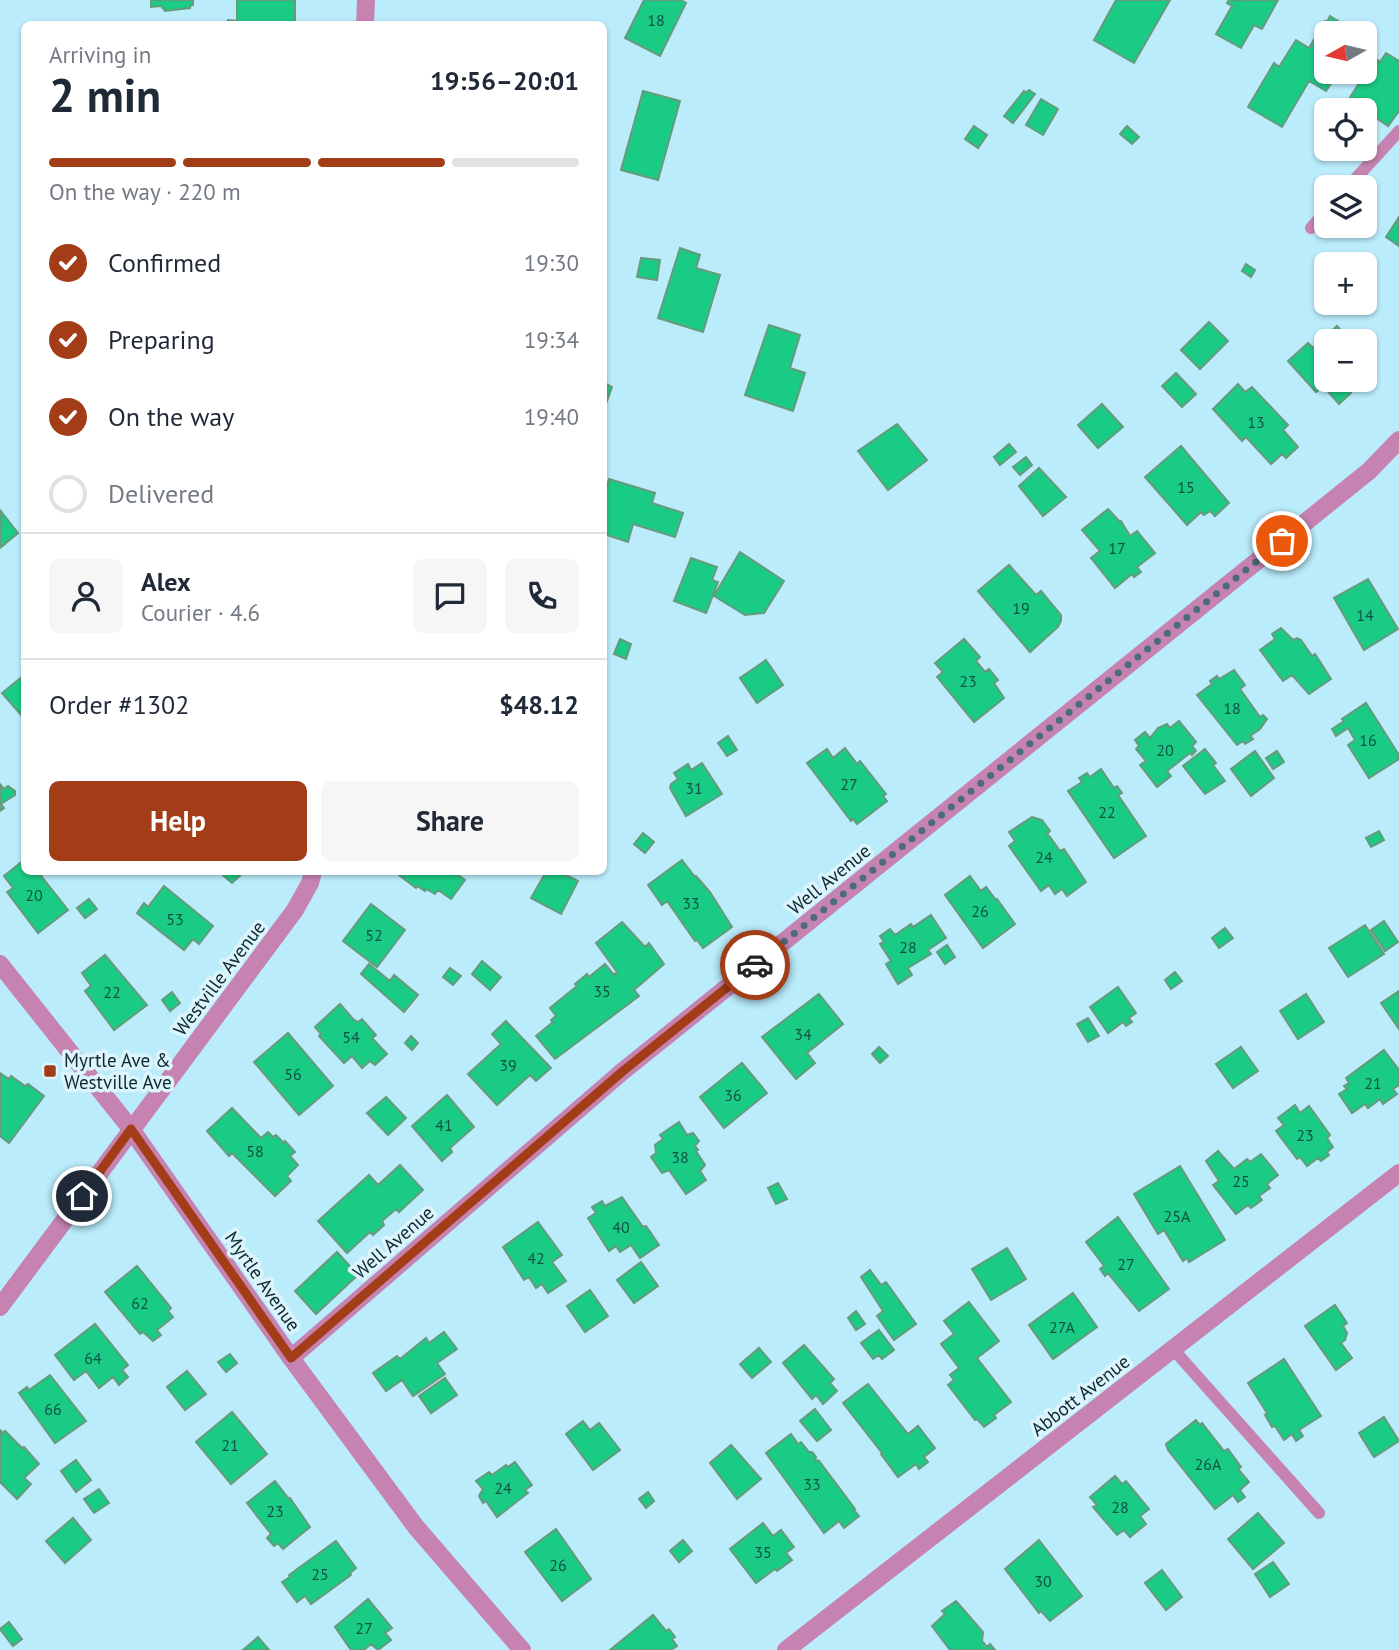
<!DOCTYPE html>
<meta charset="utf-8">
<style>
:root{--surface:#fff;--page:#f6f6f7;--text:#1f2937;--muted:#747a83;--line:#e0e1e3;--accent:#a33d17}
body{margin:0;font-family:"PT Sans",sans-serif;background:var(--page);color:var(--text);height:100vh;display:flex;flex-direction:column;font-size:26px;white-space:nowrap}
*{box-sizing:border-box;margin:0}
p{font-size:23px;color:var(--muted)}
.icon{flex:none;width:38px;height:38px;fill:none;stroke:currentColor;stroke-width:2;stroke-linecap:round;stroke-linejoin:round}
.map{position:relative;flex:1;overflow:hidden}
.sheet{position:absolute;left:21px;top:21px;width:586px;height:854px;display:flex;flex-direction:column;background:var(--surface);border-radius:10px;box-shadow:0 2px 5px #0004}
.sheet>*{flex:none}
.needle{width:46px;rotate:262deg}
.fabs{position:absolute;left:1314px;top:21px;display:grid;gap:14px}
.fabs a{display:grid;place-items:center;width:63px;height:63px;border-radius:10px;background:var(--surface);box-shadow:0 2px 5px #0004;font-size:35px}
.pin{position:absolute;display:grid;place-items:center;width:60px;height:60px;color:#fff;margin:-30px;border:4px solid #fff;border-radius:50%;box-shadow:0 2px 7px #0007}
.courier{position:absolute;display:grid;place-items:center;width:70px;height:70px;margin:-35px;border:5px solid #a33d17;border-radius:50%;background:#fff;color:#222;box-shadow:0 2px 9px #0007}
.summary em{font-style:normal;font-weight:700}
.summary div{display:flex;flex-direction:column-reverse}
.summary{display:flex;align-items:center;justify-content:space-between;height:119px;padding:0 28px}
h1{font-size:46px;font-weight:700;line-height:52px}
.bar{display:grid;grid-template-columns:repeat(4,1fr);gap:10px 7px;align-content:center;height:84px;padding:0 28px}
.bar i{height:9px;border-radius:5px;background:var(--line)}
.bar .active{background:var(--accent)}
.bar p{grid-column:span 4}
.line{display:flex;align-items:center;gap:18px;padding:0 28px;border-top:2px solid var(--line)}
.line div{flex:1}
.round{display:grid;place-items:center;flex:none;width:74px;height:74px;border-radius:10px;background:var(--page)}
ol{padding:0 28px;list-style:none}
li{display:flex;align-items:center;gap:21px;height:77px}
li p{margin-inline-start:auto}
li .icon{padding:7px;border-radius:50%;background:var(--accent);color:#fff;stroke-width:4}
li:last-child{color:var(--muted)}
li i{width:38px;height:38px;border:4px solid var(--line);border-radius:50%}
.button{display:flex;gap:14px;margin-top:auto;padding:14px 28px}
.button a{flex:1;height:80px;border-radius:10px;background:var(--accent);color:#fff;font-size:28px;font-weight:700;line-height:80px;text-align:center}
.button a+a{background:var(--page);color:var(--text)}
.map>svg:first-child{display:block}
.building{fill:#1acb85;stroke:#679a7d;stroke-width:2}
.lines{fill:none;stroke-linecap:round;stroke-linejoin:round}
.service{stroke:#c683b1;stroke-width:12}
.minor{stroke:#c683b1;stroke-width:18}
.done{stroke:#4a6d77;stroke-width:7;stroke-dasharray:0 12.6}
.route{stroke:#a33d17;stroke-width:9}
.poi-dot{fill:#a33d17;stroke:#dcf5fd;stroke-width:2.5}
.labels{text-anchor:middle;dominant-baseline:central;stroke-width:7;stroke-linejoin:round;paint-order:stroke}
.number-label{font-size:16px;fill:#115145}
.street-label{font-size:19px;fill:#0e2830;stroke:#dcf5fd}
.poi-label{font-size:19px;fill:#0e2830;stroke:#dcf5fd;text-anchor:start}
</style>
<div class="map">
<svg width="1399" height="1650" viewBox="0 0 1399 1650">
<rect width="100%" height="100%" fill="#baecfc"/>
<path class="building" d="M151,0H193V5L190,6V8L165,11L161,6L151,7Z
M237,0H295V24H298H228V20L237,21Z
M644,0H681L686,3L660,56L625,38Z
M1116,0H1170L1134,63L1094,40Z
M1229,0H1278L1262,29L1254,25L1241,48L1216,34L1232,6L1227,3Z
M1330,16L1358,33H1326V72H1339L1326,91L1309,81L1282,127L1248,107L1274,63L1279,67L1296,40L1309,48L1325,21L1327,22Z
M1386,53L1399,61V111L1388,126L1349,99L1375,58L1380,62Z
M1029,90L1035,94L1013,123L1004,116L1024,91L1026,93Z
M643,91L680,101L658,180L621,170Z
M1041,99L1058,109L1043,135L1026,125Z
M974,126L987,135L978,148L965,139Z
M1127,126L1139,137L1132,144L1120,134Z
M1399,217V246L1386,237Z
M680,248L700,255L696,268L720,275L703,332L658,318Z
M641,258L660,260L657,280L637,277Z
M1246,264L1255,270L1251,277L1242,271Z
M1209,322L1228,341L1200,369L1181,350Z
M769,325L800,335L790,368L805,373L793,411L745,395Z
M1337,326L1350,341H1326V380H1354L1346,387L1351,393L1339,404L1323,386L1316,392L1288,361L1308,343L1313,348Z
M1176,373L1196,394L1182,407L1162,386Z
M604,383L612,387L604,409Z
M1238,384L1245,392L1252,387L1288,425L1283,430L1298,447L1286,458L1282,454L1271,464L1246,437L1242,441L1213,409Z
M1102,404L1123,427L1098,448L1078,425Z
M897,424L927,460L888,490L858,451Z
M1009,444L1016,452L1000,465L994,457Z
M1181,446L1229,503L1215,516L1210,511L1204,515L1201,512L1187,525L1145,477Z
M1026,457L1032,465L1020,475L1013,467Z
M1039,468L1066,497L1043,516L1019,486Z
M609,479L655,493L652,503L683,513L675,537L633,524L628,542L604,534V496Z
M1108,509L1120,522L1121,521L1130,536L1137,531L1155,553L1137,567L1141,572L1134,577L1132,574L1115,588L1091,558L1100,551L1082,530Z
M0,510L18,533L0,548Z
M740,552L784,581L764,613L745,615L714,596Z
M691,558L717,567L712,580L718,582L706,613L674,601Z
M1009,565L1036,595L1041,591L1061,615V621L1058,627L1030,652L978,591Z
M1368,579L1398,629L1364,650L1334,598Z
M1281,628L1293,640L1297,638L1301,640L1312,656L1315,654L1331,679L1309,694L1292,675L1283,681L1260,650L1275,639L1272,634Z
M620,639L631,644L626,659L614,654Z
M964,639L980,657L976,661L985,672L989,669L998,680L994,683L1004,698L974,722L937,677L943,672L935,663Z
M766,660L783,685L757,703L740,678Z
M1234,670L1245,685L1240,689L1260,717L1263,715L1267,719L1260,729L1250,736L1253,739L1245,744L1243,741L1237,745L1197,695L1212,684L1210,681L1217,676L1219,679Z
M24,675V714L22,716L2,693Z
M1366,703L1399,755V759L1369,778L1348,745L1355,740L1348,728L1336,736L1332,729L1344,721L1342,719Z
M1179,721L1196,742L1192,746L1196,751L1192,755L1190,753L1167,771L1171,776L1157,787L1140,765L1146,761L1136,749L1139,746L1135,740L1145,732L1150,738L1158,728L1167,724L1170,728Z
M728,736L737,750L727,756L718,743Z
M845,748L857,764L860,761L886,794L883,796L887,801L857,824L853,819L851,821L807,763L827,749L833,758Z
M1205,749L1216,763L1213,765L1225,781L1205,794L1183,766Z
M1255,751L1274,778L1251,796L1231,769Z
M1277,751L1284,762L1273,769L1266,758Z
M702,763L722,794L686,816L670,788L671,784L678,779L674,773L688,764L691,770Z
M1101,769L1114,788L1117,786L1122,793L1118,795L1146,836L1114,858L1068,791L1082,782L1079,778L1087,773L1090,777Z
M0,784L4,789L8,786L15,791V795L1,804L4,808L0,811Z
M1032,817L1042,820L1050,831L1047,834L1050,837L1060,851L1064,849L1086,882L1067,896L1062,889L1055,894L1049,885L1041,891L1009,846L1015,841L1009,832Z
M1379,831L1384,840L1371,847L1366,838Z
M643,833L654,842L645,853L634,844Z
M24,860V872H38L68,910L38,933L7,892L13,888L4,876Z
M682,860L695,877L696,876L710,892L732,927L703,948L697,940L695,941L667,901L662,905L648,885Z
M219,872H244L232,883Z
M395,872H454L465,880L451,899L438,890L435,894L426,889L425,891L417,886L416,888Z
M546,872H560L578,881L561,914L531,898Z
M970,876L981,891L986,887L996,900L997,899L1015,924L983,948L945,895Z
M164,886L213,926L199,944L193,939L184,950L137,913L144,903L148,907Z
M89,899L97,909L85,918L77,908Z
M371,904L405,930L377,967L343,941Z
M931,915L946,938L928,950L931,954L908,968L912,975L898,984L886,964L891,961L880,944L884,942L880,936L890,929L895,935L911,924L913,927Z
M1384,921L1398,942L1385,951L1371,930Z
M622,922L645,947L649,943L664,964L634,990L639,996L555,1059L536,1036L553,1022L551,1020L556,1016L550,1008L577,986L575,984L587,974L589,977L605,964L614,975L617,972L596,943Z
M1365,925L1384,954L1348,977L1329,948Z
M1225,928L1233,938L1219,948L1212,938Z
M947,945L955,957L945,964L937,952Z
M105,955L147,1005L114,1030L85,991L91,986L82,973Z
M482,961L501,977L490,990L472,974Z
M369,964L390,981L394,975L418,995L404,1012L361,974Z
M450,968L461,976L453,985L443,977Z
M1175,972L1182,981L1171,989L1165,980Z
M1118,987L1136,1013L1129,1018L1132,1022L1126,1026L1123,1022L1108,1033L1090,1007Z
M1399,991V1029L1381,1003Z
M172,992L180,1003L170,1011L162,1000Z
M819,994L843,1024L807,1053L815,1063L796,1079L762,1037Z
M1306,994L1324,1022L1298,1039L1280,1011Z
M340,1004L354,1020L358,1022L362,1019L376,1035L372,1038L387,1054L375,1065L370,1061L362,1068L352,1056L344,1063L319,1036L321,1034L315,1027Z
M1088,1018L1099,1036L1088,1042L1077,1024Z
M506,1021L551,1068L536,1081L530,1075L497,1105L468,1074L501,1044L492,1034Z
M288,1033L333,1086L299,1115L254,1062Z
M411,1036L418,1043L412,1050L405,1043Z
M879,1047L888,1056L880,1063L872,1054Z
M1241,1047L1258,1071L1233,1088L1216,1064Z
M1384,1050L1399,1070V1085L1393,1089L1397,1094L1383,1104L1380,1099L1368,1108L1365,1104L1352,1113L1339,1094L1347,1089L1344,1086L1349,1083L1346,1078Z
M742,1063L767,1093L724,1128L700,1097Z
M0,1073L9,1079L11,1076L25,1086L28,1084L44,1096L9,1143L0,1136Z
M447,1095L474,1127L450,1148L452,1152L442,1161L412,1126Z
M386,1097L406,1118L388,1135L367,1113Z
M1295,1105L1300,1113L1309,1106L1330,1135L1327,1138L1333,1147L1327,1152L1329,1155L1321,1161L1318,1158L1307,1166L1300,1157L1297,1159L1276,1131L1284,1125L1278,1118Z
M232,1108L261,1138L268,1132L273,1137L276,1135L284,1143L285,1141L295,1152L290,1156L298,1165L287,1176L291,1181L275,1196L232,1153L229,1156L207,1131Z
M679,1122L687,1135L693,1133L699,1141L695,1146L698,1150L696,1151L705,1165L700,1171L706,1180L686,1194L669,1170L662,1173L651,1157L656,1153L655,1145L663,1139L660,1135Z
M1218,1151L1234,1169L1247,1159L1250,1162L1261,1154L1278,1175L1267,1184L1270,1188L1259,1196L1262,1200L1251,1208L1248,1205L1236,1214L1213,1185L1219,1181L1206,1161Z
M400,1165L423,1190L399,1212L396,1209L382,1221L384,1225L373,1235L370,1232L347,1253L318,1221L369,1175L378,1185Z
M1180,1166L1225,1240L1189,1262L1187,1258L1183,1261L1164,1230L1158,1234L1134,1194Z
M778,1183L787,1199L776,1204L768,1188Z
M622,1197L643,1227L646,1226L659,1245L640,1258L631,1245L620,1252L616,1246L609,1251L588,1218L596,1213L592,1207L602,1201L605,1206Z
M1118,1217L1169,1289L1139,1311L1108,1273L1105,1276L1100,1269L1104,1266L1086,1242Z
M538,1222L562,1255L552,1262L566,1281L548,1293L542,1284L536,1288L529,1277L524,1280L503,1247Z
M1007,1248L1026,1279L991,1300L972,1269Z
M337,1252L358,1275L316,1314L295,1291Z
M641,1262L658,1286L634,1303L617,1280Z
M137,1266L171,1308L168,1311L173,1317L157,1330L161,1335L153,1341L143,1332L140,1334L105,1292Z
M870,1270L881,1285L886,1282L916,1324L894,1340L877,1316L883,1311L861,1277Z
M590,1290L608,1316L585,1332L567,1306Z
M1073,1293L1097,1327L1053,1359L1029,1325Z
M969,1302L999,1341L977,1358L1011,1402L994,1415L996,1418L984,1427L977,1419L975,1420L948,1385L954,1380L950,1375L959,1368L941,1344L954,1334L944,1321Z
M1335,1305L1347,1323L1343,1326L1347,1333L1345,1340L1341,1343L1352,1358L1336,1370L1305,1326Z
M856,1311L865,1324L856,1330L848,1318Z
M95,1324L128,1365L122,1370L128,1377L119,1385L113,1377L99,1388L86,1371L74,1380L55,1355Z
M879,1330L894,1350L882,1359L879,1355L873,1359L861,1343Z
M444,1332L457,1349L437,1363L445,1374L413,1396L402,1380L386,1391L373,1373L397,1356L400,1359L426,1338L429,1343Z
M804,1345L834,1379L830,1383L837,1391L823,1404L816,1395L812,1399L783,1363Z
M759,1348L771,1362L752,1378L740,1364Z
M230,1354L237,1363L226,1372L218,1362Z
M1284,1359L1321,1416L1299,1430L1303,1436L1296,1441L1292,1434L1284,1440L1275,1426L1272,1427L1265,1415L1267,1413L1248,1383Z
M187,1371L206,1394L185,1410L167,1387Z
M50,1375L86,1421L55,1443L19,1393L27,1387L29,1390Z
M445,1378L457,1395L431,1413L419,1396Z
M868,1384L908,1434L918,1426L935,1448L924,1457L928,1462L919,1469L916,1464L898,1477L881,1454L882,1453L843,1403Z
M815,1409L831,1430L817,1441L800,1421Z
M232,1412L267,1454L231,1484L196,1442Z
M1384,1417L1399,1441L1374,1457L1359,1433Z
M1196,1420L1200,1425L1202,1423L1224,1451L1228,1449L1241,1467L1238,1469L1249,1482L1240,1490L1245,1497L1238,1502L1233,1495L1215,1509L1168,1450L1166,1444Z
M583,1421L590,1430L599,1423L620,1450L593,1470L566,1434Z
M0,1430L3,1433L5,1431L23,1449L24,1447L39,1464L24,1478L31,1484L17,1499L0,1482Z
M791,1434L798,1444L801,1442L809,1452H812L816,1457L815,1460L819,1461L855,1509L854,1510L859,1516L844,1528L839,1521L824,1533L766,1453Z
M731,1445L761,1479L737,1499L710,1463Z
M76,1460L91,1480L76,1492L61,1471Z
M515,1462L532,1485L525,1490L528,1493L497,1517L486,1501L483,1503L479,1496L483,1489L476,1481L489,1472L492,1475L506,1465L508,1467Z
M1115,1476L1122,1484L1126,1481L1149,1509L1140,1516L1146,1524L1130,1537L1124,1530L1117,1535L1093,1507L1097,1505L1090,1497Z
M275,1481L289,1499L290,1498L310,1527L283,1549L278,1543L274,1546L267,1538L271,1534L247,1503Z
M99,1489L109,1503L94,1513L84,1499Z
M648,1492L654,1501L646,1508L639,1499Z
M1258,1513L1284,1543L1253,1569L1228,1539Z
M73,1518L91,1540L65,1563L46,1541Z
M763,1523L773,1536L781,1530L794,1547L786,1553L792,1560L777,1571L775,1569L756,1583L730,1549Z
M556,1529L591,1579L562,1601L525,1552Z
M683,1540L692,1551L679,1562L670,1551Z
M1039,1540L1082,1596L1050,1621L1041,1611L1039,1613L1005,1569Z
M336,1541L356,1568L350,1573L351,1575L311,1604L305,1596L297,1602L282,1582L290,1577L289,1575Z
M1273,1562L1289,1584L1270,1597L1255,1574Z
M1162,1570L1182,1597L1166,1610L1145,1583Z
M368,1599L392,1628L385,1633L391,1640L378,1650L371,1644L364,1650H351L335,1627Z
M956,1601L983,1632L982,1641L987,1647L990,1644L995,1650H950L932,1626L945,1614L942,1611Z
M653,1615L666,1631L669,1629L675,1637L672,1639L677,1646L671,1650H610Z
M9,1622L22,1639L13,1646L0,1629Z
M258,1637L269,1650H243Z"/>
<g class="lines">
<path class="service" d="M1348,187L1399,131
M1311,228L1326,211
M1173,1349L1319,1513"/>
<path class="minor" d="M365,24L366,0
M0,964L131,1129L291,1358L416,1527L522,1650
M0,1307L295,910L310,883L313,872
M291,1358L623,1071L1369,471L1399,440
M786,1650L1399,1173"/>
</g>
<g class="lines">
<path class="done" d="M755,965L1282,541"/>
<path class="route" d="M82,1196L131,1129L291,1358L623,1071L755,965"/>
</g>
<rect class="poi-dot" x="43" y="1064" width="14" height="14" rx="3.5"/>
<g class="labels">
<g class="number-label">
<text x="656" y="20">18</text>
<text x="1256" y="422">13</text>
<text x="1186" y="487">15</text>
<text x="1117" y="548">17</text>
<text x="1021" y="608">19</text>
<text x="1365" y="615">14</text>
<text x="968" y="681">23</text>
<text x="1232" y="708">18</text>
<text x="1368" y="740">16</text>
<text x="1165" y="750">20</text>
<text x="849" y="784">27</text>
<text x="694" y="788">31</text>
<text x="1107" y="812">22</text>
<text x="1044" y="857">24</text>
<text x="34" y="895">20</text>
<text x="691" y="903">33</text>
<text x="980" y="911">26</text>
<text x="175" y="919">53</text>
<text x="374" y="935">52</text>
<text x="908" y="947">28</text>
<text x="602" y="991">35</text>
<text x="112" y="992">22</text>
<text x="803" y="1034">34</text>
<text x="351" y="1037">54</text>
<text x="508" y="1065">39</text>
<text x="293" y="1074">56</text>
<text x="1373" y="1083">21</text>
<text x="733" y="1095">36</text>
<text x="444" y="1125">41</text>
<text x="1305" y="1135">23</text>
<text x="255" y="1151">58</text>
<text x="680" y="1157">38</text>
<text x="1241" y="1181">25</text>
<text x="1177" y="1216">25A</text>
<text x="621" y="1227">40</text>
<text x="536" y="1258">42</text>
<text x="1126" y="1264">27</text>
<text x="140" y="1303">62</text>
<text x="1062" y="1327">27A</text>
<text x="93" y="1358">64</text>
<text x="53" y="1409">66</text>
<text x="230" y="1445">21</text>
<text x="1208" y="1464">26A</text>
<text x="812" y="1484">33</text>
<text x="503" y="1488">24</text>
<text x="1120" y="1507">28</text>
<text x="275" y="1511">23</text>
<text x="763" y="1552">35</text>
<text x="558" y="1565">26</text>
<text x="320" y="1574">25</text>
<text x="1043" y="1581">30</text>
<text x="364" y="1628">27</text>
</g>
<g class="street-label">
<text transform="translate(829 879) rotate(-39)">Well Avenue</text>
<text transform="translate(219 978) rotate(-53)">Westville Avenue</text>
<text transform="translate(393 1242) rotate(-41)">Well Avenue</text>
<text transform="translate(263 1281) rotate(55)">Myrtle Avenue</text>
<text transform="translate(1080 1395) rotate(-38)">Abbott Avenue</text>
</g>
<g class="poi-label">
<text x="64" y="1060">Myrtle Ave &amp;<tspan x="64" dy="22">Westville Ave</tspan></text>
</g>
</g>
</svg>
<div class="fabs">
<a><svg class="needle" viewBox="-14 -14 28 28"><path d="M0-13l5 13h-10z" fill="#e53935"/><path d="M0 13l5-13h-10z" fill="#747a83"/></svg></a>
<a><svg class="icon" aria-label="locate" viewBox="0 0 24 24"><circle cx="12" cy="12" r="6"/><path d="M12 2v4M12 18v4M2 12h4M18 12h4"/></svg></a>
<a><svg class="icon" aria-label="layers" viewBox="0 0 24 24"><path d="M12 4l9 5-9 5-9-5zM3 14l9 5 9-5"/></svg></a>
<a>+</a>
<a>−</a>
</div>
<div class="pin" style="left:1282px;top:541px;background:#ea580c"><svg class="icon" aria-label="bag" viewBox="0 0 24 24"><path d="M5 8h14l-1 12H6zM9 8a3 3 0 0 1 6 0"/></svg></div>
<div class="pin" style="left:82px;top:1196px;background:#1f2937"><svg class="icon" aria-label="home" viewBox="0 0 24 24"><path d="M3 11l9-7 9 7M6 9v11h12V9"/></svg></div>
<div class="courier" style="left:755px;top:965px"><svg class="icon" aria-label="car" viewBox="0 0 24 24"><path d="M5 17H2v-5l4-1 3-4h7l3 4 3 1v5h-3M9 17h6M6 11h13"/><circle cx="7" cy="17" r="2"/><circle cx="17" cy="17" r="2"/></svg></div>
<section class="sheet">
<div class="summary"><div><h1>2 min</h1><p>Arriving in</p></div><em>19:56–20:01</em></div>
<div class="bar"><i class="active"></i><i class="active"></i><i class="active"></i><i></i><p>On the way · 220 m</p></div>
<ol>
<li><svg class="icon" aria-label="check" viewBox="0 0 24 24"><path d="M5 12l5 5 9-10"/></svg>Confirmed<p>19:30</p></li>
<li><svg class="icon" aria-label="check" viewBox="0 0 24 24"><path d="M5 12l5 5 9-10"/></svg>Preparing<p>19:34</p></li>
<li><svg class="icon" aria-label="check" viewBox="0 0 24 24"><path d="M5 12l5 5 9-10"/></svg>On the way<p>19:40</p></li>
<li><i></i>Delivered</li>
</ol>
<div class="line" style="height:126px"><a class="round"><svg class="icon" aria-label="person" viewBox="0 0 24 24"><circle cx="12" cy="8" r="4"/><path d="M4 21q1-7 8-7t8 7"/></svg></a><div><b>Alex</b><p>Courier · 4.6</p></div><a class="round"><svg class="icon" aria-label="chat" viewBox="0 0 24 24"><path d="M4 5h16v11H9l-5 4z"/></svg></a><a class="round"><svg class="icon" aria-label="phone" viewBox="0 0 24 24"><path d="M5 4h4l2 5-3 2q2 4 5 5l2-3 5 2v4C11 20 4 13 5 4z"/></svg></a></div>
<div class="line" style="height:91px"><div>Order #1302</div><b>$48.12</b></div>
<div class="button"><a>Help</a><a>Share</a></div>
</section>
</div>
